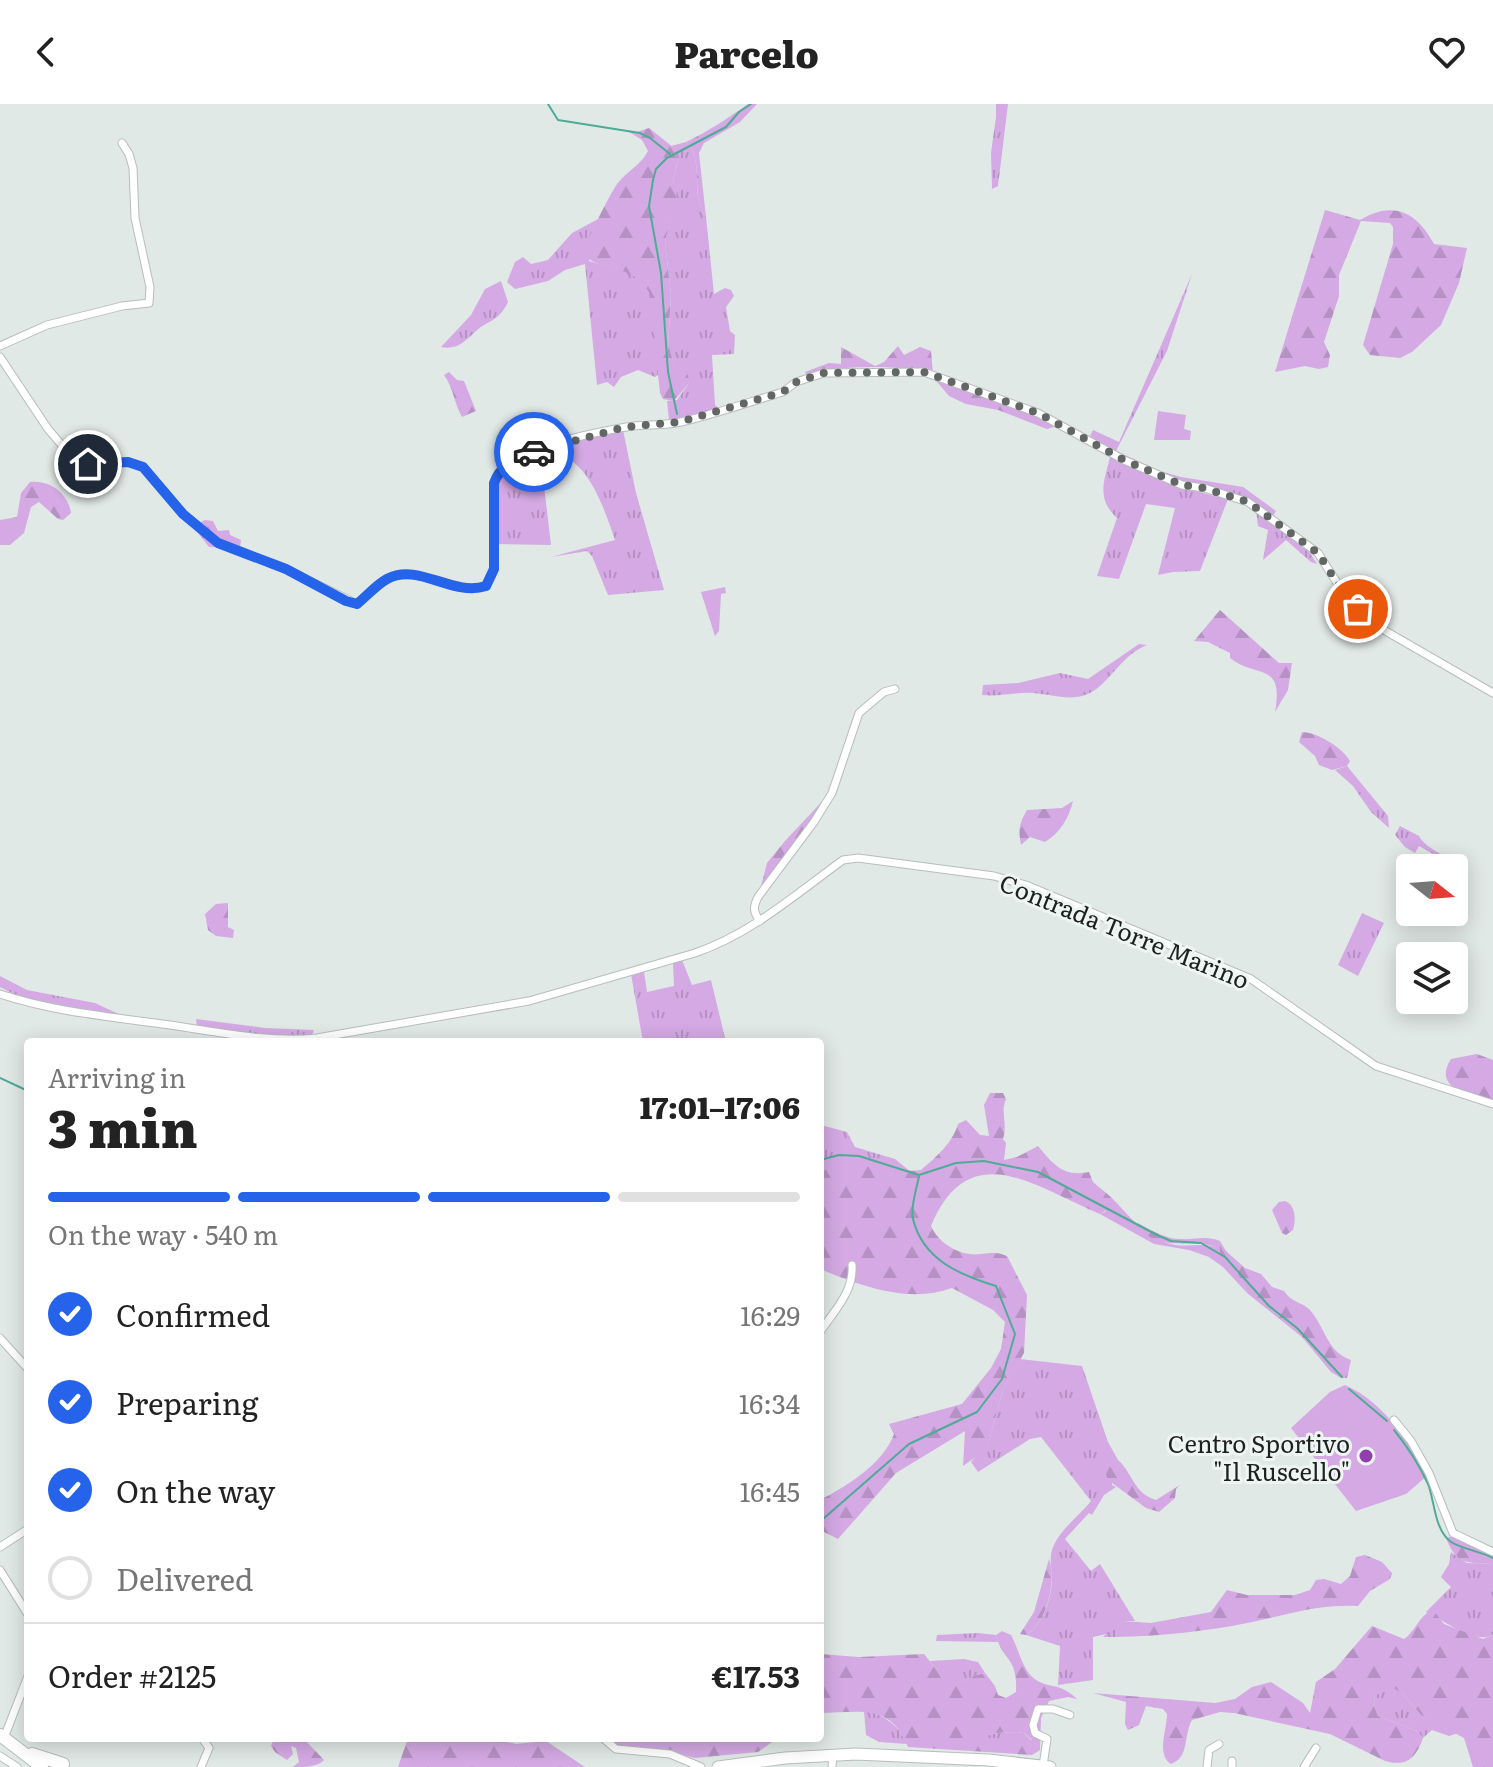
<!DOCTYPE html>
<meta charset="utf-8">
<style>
:root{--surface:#fff;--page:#f2f2f2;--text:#222;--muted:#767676;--line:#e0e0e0;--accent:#2563eb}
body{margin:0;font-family:Literata,serif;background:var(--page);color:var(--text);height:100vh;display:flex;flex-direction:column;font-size:30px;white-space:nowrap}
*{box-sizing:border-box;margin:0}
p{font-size:26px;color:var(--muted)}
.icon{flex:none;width:44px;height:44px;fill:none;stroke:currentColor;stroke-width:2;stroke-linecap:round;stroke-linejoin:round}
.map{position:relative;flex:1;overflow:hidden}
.sheet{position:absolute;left:24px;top:934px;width:800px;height:704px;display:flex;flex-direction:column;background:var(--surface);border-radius:8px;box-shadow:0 4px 20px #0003}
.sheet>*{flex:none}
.needle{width:52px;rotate:107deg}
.buttons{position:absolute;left:1396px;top:750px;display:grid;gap:16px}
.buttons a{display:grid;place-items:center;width:72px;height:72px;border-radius:8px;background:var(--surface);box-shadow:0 4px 20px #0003;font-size:40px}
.pin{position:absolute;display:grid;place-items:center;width:68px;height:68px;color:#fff;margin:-34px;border:4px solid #fff;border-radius:50%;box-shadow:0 2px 8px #0007}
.courier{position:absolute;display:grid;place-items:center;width:80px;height:80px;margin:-40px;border:6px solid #2563eb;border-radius:50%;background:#fff;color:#222;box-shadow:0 2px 10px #0007}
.summary em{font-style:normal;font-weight:800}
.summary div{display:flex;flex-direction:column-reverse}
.summary{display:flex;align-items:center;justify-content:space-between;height:136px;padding:0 24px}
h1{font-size:52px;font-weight:800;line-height:60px}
.bar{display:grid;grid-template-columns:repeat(4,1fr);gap:12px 8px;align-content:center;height:96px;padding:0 24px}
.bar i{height:10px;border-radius:6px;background:var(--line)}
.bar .selected{background:var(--accent)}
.bar p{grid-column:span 4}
.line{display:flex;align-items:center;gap:20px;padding:0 24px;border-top:2px solid var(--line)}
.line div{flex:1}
ol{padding:0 24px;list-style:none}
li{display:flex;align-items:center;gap:24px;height:88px}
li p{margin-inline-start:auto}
li .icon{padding:8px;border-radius:50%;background:var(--accent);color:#fff;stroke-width:4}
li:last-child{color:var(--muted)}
li i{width:44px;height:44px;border:4px solid var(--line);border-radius:50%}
header{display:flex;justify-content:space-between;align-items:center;height:104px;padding:0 24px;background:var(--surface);font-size:36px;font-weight:800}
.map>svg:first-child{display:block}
.grass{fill:url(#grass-tufts)}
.forest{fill:url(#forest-firs);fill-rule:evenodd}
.garden{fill:#d4a9e4}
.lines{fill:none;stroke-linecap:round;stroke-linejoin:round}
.stream{stroke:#4fab96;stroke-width:2}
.street-casing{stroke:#b6bebb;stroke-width:9}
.secondary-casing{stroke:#b6bebb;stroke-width:13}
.primary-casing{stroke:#b6bebb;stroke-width:14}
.street{stroke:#fff;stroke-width:7}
.secondary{stroke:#fff;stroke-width:11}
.primary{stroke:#fff;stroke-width:12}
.done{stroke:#626765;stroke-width:8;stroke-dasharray:0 14.4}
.route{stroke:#2563eb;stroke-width:10}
.poi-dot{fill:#923fae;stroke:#eef6f3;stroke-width:3}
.labels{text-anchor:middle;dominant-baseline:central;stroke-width:6;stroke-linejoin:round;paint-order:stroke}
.street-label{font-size:24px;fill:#1e2120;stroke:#eef6f3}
.poi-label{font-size:24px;fill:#1e2120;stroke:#eef6f3;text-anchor:end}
</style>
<header><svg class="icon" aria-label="back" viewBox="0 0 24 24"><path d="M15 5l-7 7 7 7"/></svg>Parcelo<svg class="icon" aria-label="heart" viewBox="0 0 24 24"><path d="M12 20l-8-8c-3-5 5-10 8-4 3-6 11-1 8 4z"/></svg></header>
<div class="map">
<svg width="1493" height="1663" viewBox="0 0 1493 1663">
<defs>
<pattern id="grass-tufts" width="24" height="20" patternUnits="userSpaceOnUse" patternTransform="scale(2)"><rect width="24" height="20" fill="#d4a9e4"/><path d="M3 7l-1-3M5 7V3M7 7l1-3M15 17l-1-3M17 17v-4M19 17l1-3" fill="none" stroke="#b691c3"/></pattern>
<pattern id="forest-firs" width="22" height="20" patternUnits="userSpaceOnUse" patternTransform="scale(2)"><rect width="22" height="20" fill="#d4a9e4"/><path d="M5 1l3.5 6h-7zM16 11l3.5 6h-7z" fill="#b691c3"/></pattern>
</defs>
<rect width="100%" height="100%" fill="#e1e9e6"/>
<path class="grass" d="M996,0H1008L998,82L992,85L991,49L996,13Z
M686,38C706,58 689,92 706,113L714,190L725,184L731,186L734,192L726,203L730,227L735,231L734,250L712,251L715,301L720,305L669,316L667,297L677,296L689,279L673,257L668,241L671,191L665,138L676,91L673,77L678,56L671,42Z
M600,114L593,125L589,157L627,168L642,176L650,188L659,270L655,273L638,266L621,273L614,283L607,278L597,281L585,160L565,166L548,177L515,185L507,178L515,158L523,153L531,160L548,156L572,129Z
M1192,170L1167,247L1116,347L1160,367L1181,373L1243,383L1276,407L1273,412L1246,396L1181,379L1116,349L1090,332L1093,326L1119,338Z
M501,177L508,198C498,219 487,216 475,228C464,238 457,246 441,243L471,211L485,185Z
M623,326L636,389L664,486L608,491L592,452L587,447L551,453L615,436C603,402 586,344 540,348L551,441L495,440L497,371C538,345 576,337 623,326Z
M1110,353C1149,372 1185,386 1228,395L1200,467L1173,468L1158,471L1175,404L1146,400L1119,475L1097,472L1117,414C1096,394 1104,378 1110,353Z
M1256,407L1310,449L1317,460L1311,458L1286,436L1263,456L1268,426L1258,422Z
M1139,540L1147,541C1125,550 1116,568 1100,582C1079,601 1057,591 1033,589C1016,588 999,593 982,591L983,581L1018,579L1060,569L1088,575Z
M1347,662L1388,712L1389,724L1371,708L1353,682L1335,666Z
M1400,722L1419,732C1427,747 1449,750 1456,763L1419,742L1415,749L1405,743L1395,731Z
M1362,809L1384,819L1358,872L1338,861Z
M682,856L692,881L711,876L726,938H643L631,870L644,868L647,888L674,882L673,859Z
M0,872L27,886L95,899L121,911L54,903L16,891L0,883Z
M196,915L265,924L314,926L312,931C273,935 235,928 197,923Z
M821,1021L847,1028L855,1043L895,1055L911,1068C901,1066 896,1061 887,1058C867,1049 836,1057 820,1070Z
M1111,1093C1130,1112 1147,1137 1176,1141C1191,1143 1206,1138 1220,1144V1150L1236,1166L1247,1189L1223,1163L1209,1153L1189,1146L1154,1140L1100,1110L1105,1108Z
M1020,1255L1082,1262L1108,1338L1118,1356L1113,1357L1112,1381L1116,1383L1104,1391L1092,1411L1089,1409L1065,1435L1091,1467L1100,1460L1135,1517H1124L1118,1521L1116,1533H1103L1106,1530L1089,1534L1093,1533V1576L1058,1581L1060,1542L1026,1531C1042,1522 1051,1496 1052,1477C1052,1463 1048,1453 1054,1441C1061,1425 1080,1411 1091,1397L1041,1333L1030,1335L978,1368L971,1358L989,1337L1003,1286Z
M1451,1448L1467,1459L1493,1460V1531C1474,1541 1444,1516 1426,1508L1451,1483L1441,1473L1449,1460Z
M978,1529L996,1531L998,1538L936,1537L937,1531Z
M964,1555L978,1558L985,1569C971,1571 962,1581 947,1580L930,1557Z
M1390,1581L1402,1589L1421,1611L1458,1629L1449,1632L1432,1626L1423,1634L1417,1627L1378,1612L1374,1602L1375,1592Z
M869,1606C886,1613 900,1623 907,1640L879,1638L866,1631L864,1607Z
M1016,1628L1024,1629L1032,1637L983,1643L977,1640C985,1627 1002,1629 1016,1628Z"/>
<path class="forest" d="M748,0H757L740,18L704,39L699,49L706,113C689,92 706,58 686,38C709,27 728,14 748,0Z
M649,24L674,44L678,56L673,77L677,90L665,138L671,191L668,240L673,257L688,271L689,279L674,297L663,295L660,289L649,188C630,158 601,169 583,150C586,137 609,92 617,80C627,67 641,61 648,47L642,36L626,26L637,28Z
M1325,106L1360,116C1393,96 1417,108 1434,140L1467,144L1459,179L1441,221L1412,248L1400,254L1370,251L1363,241L1393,140V123L1390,119L1361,117L1339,171V192L1324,238L1330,251L1328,263L1319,265L1305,262L1275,268Z
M898,242L904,251L920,243L931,247L933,269C905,261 834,260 807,272L805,268L829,259L841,260V243L875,262L884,258Z
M449,268L457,276L464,277L476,307L462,313C454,299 454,285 444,271Z
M933,273L1061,321L1047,325L998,306L966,300L949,292Z
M30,378C50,376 68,389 71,409L63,416L58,415L39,398L31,403L24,429L10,441H0V416L17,413L21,389Z
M205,416L213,417L218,427L229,426L230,431L241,436L240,444L209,443L194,424L197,420Z
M1347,485C1361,498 1353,512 1344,527L1336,515L1338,512L1333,500L1336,486Z
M1220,506L1279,559H1292L1288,586L1275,608C1284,557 1257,575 1230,554V549L1208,538L1194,537Z
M1302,628C1317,628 1343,644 1350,657L1347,662L1332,666L1319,661L1315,652L1299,638Z
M830,689L760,786L767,759L785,737Z
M1073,697C1069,714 1060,729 1045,738L1030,733L1021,741C1018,727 1019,719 1027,706L1062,704Z
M228,799V823L234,826L233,834L216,832L208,826L205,810L216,800Z
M1477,950L1493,956V996C1473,991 1431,986 1451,955Z
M990,989H1003L1006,995C1000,1009 1008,1020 1003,1035L1006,1039L1004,1056L1017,1053L1038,1042C1054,1061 1063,1073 1089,1068L1093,1078L1111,1093C1111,1100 1107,1107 1100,1110C1038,1085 970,1029 931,1122C939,1140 961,1153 981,1150C993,1149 996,1148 1007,1152L1027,1191L1024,1249L1003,1286L989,1337L980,1350L963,1362L965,1327L896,1369L838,1435L820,1426V1396C847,1382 883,1360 894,1330L889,1320L962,1300L991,1264L1001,1245L1005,1218L993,1206L952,1184C909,1200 861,1182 820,1165V1070C836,1056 865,1049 886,1057C902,1063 901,1069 921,1066C936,1053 952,1040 958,1020L966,1016L980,1031L989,1032L984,1001Z
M1285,1097C1296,1101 1296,1116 1293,1126L1286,1131L1282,1129L1272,1106L1279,1098Z
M1138,1119C1152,1127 1166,1135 1181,1135C1195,1136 1206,1131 1220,1137L1226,1147L1245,1164L1261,1170L1272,1183L1284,1187C1293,1200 1301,1197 1310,1206C1325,1223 1327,1248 1351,1256L1347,1274H1341L1331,1268L1302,1233L1247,1189L1236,1166L1220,1150V1144C1194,1133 1153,1151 1138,1119Z
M1113,1356H1118C1133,1369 1133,1389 1156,1396L1180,1381L1176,1385L1175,1394L1159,1408L1146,1404L1108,1376L1106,1370Z
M1453,1432L1493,1450V1460C1467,1459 1456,1460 1446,1434Z
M1365,1451L1382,1458L1392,1469L1390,1475L1370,1487L1358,1502C1316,1500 1287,1511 1247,1519C1204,1528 1159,1532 1116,1533L1117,1522L1123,1517L1151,1519L1211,1508L1227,1486L1247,1491H1295L1310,1486L1316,1476L1324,1475L1341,1480L1350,1472L1356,1453Z
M1049,1455C1057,1477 1047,1519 1026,1531L1020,1530L1034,1508Z
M1433,1506L1444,1520L1483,1535L1493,1531V1663H1473L1464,1634L1421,1611L1402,1589L1390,1582L1375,1592L1374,1602L1378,1612L1417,1627L1423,1634C1416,1654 1407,1663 1385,1657L1330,1630L1234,1609L1220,1608L1192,1616C1183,1632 1190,1653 1171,1660C1156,1650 1167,1626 1167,1610L1163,1605L1146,1602L1139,1621L1128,1626L1125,1620L1126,1598L1093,1589L1215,1599L1235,1595L1252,1583L1271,1578L1303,1599L1310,1609L1316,1578L1335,1565L1372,1522L1404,1535C1416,1527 1419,1511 1433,1506Z
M1002,1527L1011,1531C1019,1545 1022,1567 1036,1576C1051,1585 1059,1578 1077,1595L1068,1593L1049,1597L1041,1614L1040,1646L1032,1651L908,1643C890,1598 859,1609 820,1609V1550L859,1553L924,1550L947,1579C962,1581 971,1571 985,1569L995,1582L998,1591L1006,1594L1016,1588C1018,1552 1002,1557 996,1531ZM1016,1628L1024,1629L1032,1636L990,1640L983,1643L978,1640C985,1627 1003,1629 1016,1628Z
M282,1634H303L324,1656C318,1663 304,1663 293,1663L299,1658L296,1644L291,1642L293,1650L287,1656L275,1648L271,1642L273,1637Z
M408,1634H464L469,1638L504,1637L516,1640L546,1637L585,1663H398Z
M607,1634H778L758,1648L695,1654L667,1647L617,1641Z"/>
<path class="garden" d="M1158,307L1186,311L1184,325L1191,327L1190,336H1154Z
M725,483L726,489L721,490L719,527L715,532L701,488Z
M1345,1281C1383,1298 1408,1336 1428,1371L1406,1390L1356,1407L1291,1324L1330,1288Z"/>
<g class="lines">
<path class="stream" d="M548,0L558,16L640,29L650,34L670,50
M677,310L668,268L661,169L649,102L653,76L656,65L667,54L726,23L739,8L751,0
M0,974L28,987
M820,1056L839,1051L859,1052L919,1071L956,1059L984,1057L1038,1068L1157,1131L1171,1137L1201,1139L1225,1153L1269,1202L1297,1224L1342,1273
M1349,1285L1387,1317
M1394,1326C1407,1342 1419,1360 1428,1380C1435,1398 1434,1425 1451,1438C1460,1444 1481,1448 1493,1454
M823,1415L909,1340L977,1308L1002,1275L1015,1230L996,1182C960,1171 923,1156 913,1115C910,1103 917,1084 919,1072"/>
<defs>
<path id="street" d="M0,242L47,221L122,202L149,199L150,183L135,114L133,64L129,50L122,39
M0,253L48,325L71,352L88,360L128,358L143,363L183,410L218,439L286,465L357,500C367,492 376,481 387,475C419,458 452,494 486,482L494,465V379C506,344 593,329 626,323C644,320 664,322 681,318C716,310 749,298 783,288L796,278L824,269L924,268L1038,309L1124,356L1182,381L1204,384L1248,398L1318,449L1346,493L1370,518L1493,589
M760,817C753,808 753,803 758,793L814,718L832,689L859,609L884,588L895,585
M0,890C55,908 112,913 170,921C218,928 268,939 317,934L529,897L695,849C751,830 796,790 843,756L858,754L994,772L1026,781L1251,875L1376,962L1493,1000
M820,1228C834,1207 854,1188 852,1161
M0,1234L28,1265
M1394,1316L1411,1337L1429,1369L1453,1429L1493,1448
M0,1443L28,1425
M0,1466L27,1509
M4,1634L28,1572
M603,1634L616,1645L670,1650L701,1663
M0,1652L17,1663
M1232,1657V1663
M1043,1662L1047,1635L1035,1629L1033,1621L1038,1605H1053L1070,1611
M201,1663L209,1644L202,1634
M832,1663L833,1650
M1207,1663L1209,1646L1219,1640
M1304,1663L1316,1644"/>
<path id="secondary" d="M718,1663L785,1654L856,1650L988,1656L1050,1663"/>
<path id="primary" d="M0,1631L42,1663
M32,1650L63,1660"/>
</defs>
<use href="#street" class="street-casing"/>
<use href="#secondary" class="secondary-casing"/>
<use href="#primary" class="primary-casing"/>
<use href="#street" class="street"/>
<use href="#secondary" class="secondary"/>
<use href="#primary" class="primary"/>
</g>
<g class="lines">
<path class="done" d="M534,348L625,323L680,318L783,288L796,278L824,269L924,268L1038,309L1124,356L1182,381L1204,384L1248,398L1318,449L1346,493L1358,505"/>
<path class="route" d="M88,360L128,358L143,363L183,410L218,439L286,465L346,497L357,500C367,492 376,481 387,475C419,458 452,493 486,482L494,465V379C500,361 517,355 534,348"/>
</g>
<circle class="poi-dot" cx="1366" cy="1352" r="8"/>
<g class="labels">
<g class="street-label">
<text transform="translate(1125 826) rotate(22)">Contrada Torre Marino</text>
</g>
<g class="poi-label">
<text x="1350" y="1338">Centro Sportivo<tspan x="1350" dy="28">"Il Ruscello"</tspan></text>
</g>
</g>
</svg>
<div class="buttons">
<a><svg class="needle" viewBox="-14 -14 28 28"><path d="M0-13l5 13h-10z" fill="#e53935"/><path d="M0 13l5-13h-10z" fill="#767676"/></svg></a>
<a><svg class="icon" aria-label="layers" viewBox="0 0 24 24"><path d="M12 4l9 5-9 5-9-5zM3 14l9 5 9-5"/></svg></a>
</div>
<div class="pin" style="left:1358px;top:505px;background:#ea580c"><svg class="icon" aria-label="bag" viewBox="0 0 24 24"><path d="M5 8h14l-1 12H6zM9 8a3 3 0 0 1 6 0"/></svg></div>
<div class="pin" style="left:88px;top:360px;background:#1f2937"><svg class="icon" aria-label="home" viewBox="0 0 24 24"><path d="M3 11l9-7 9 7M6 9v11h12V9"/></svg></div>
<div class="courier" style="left:534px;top:348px"><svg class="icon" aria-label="car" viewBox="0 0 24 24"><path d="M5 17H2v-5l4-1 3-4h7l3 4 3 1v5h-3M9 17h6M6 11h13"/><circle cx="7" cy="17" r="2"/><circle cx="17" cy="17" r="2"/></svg></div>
<section class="sheet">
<div class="summary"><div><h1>3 min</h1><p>Arriving in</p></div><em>17:01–17:06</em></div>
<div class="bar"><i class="selected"></i><i class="selected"></i><i class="selected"></i><i></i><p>On the way · 540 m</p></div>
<ol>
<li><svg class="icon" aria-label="check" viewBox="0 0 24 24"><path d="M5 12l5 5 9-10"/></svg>Confirmed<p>16:29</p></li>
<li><svg class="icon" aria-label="check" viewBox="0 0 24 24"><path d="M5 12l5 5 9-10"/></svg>Preparing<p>16:34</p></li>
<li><svg class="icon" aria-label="check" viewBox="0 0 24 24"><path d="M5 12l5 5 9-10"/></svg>On the way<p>16:45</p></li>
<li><i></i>Delivered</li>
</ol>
<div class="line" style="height:104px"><div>Order #2125</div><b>€17.53</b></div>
</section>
</div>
